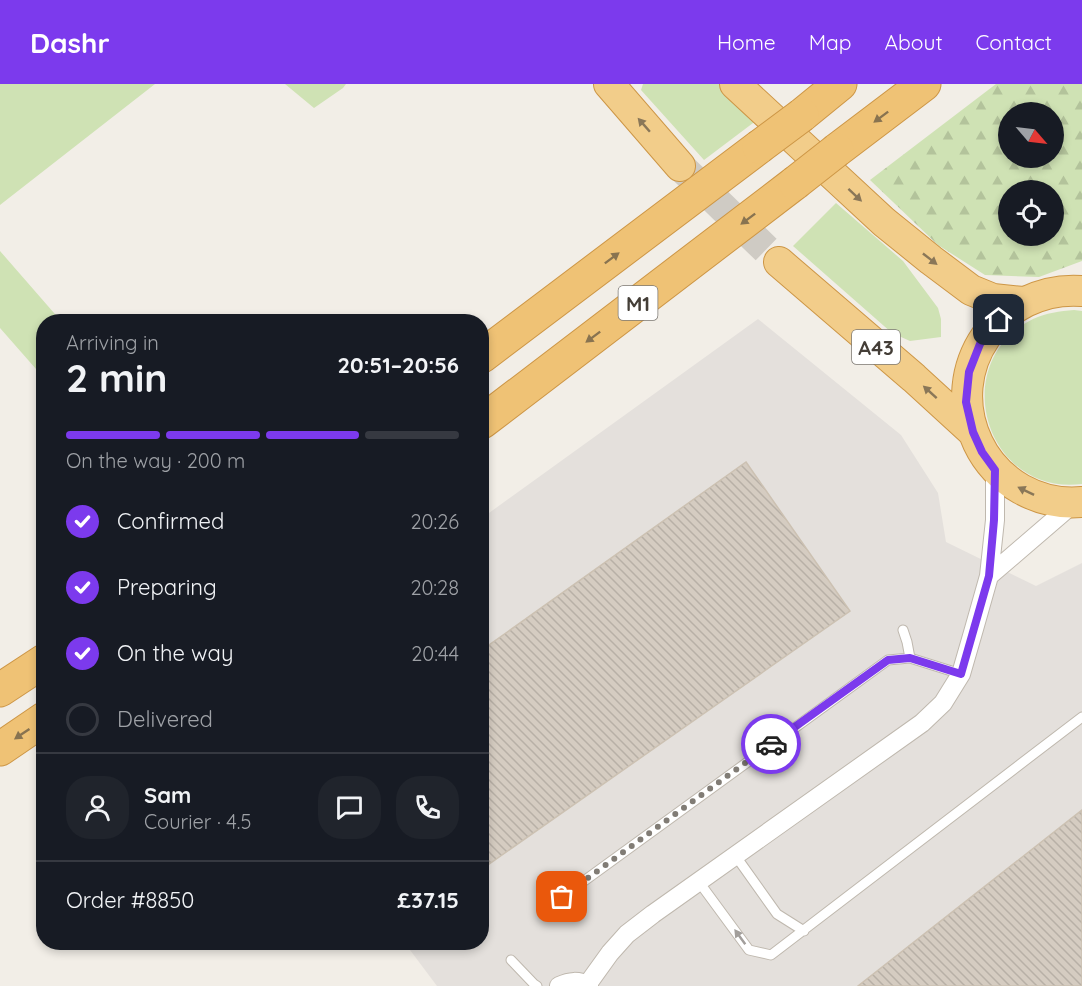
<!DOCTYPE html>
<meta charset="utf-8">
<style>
:root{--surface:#171b24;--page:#20242c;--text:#f1f3f6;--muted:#9ea1a6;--line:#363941;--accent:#7c3aed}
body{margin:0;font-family:Quicksand,sans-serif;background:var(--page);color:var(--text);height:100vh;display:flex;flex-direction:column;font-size:22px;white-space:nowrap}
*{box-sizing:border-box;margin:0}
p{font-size:20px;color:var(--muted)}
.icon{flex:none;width:33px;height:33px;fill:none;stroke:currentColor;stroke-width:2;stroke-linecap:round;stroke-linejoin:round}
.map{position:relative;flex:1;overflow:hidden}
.drawer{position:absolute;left:36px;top:230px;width:453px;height:636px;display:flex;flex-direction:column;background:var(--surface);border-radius:24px;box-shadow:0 3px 9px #0003}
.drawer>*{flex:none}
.needle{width:39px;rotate:118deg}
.fabs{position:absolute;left:998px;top:18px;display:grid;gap:12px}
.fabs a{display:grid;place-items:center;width:66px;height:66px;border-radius:50%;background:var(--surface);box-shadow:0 3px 9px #0003;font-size:30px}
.pin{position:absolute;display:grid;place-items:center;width:51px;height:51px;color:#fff;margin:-26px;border-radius:12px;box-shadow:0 3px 9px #0006}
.courier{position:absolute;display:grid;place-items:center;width:60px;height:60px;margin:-30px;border:4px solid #7c3aed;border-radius:50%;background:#fff;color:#222;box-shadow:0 2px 8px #0007}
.overview em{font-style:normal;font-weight:700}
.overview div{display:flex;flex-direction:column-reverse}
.overview{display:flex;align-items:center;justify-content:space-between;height:102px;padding:0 30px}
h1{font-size:39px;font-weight:700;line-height:45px}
.bar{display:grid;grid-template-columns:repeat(4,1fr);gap:9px 6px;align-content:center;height:72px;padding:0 30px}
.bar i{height:8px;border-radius:4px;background:var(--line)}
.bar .active{background:var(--accent)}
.bar p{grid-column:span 4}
.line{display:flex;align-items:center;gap:15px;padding:0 30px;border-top:2px solid var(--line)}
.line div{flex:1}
.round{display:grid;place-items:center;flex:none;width:63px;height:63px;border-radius:24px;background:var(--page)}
ol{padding:0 30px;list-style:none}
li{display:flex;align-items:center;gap:18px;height:66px}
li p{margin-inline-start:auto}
li .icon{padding:6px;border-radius:50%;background:var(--accent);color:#fff;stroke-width:4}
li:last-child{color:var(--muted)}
li i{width:33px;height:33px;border:3px solid var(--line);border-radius:50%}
header{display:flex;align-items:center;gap:36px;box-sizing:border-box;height:84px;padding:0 30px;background:var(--accent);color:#fff}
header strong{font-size:28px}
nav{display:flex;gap:33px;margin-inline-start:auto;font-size:21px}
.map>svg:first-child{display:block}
.industrial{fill:#e4e0dc}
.grass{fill:#cfe2b4}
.forest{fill:url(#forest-firs);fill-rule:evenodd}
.building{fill:url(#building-back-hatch);stroke:#ccc1b2;stroke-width:1.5}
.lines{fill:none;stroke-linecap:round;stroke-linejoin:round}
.trunk-tunnel{stroke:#cfcbc4;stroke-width:30;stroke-dasharray:30 15;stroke-linecap:butt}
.service-casing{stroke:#bfb8ae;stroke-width:11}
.minor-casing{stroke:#bfb8ae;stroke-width:20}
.trunk-casing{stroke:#cd9646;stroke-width:32}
.motorway-casing{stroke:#cd9646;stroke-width:35}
.service{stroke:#fff;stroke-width:9}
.minor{stroke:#fff;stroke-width:18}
.trunk{stroke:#f2cd8a;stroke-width:30}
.motorway{stroke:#efc275;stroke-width:33}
.motorway-bridge-casing{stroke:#cd9646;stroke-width:35;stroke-linecap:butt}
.motorway-bridge{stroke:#efc275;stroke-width:33}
.oneway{fill:#887350}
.oneway2{fill:#8a7758}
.oneway3{fill:#a29e9b}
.done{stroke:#817c75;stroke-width:6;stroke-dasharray:0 10.8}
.route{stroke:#7c3aed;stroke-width:8}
.labels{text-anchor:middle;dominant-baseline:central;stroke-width:4.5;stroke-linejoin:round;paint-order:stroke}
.shield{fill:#fff;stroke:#7c7873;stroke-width:1.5}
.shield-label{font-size:20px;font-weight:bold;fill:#443e37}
</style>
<header>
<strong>Dashr</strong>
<nav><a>Home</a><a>Map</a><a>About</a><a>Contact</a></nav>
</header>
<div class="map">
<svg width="1082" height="902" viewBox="0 0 1082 902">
<defs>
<pattern id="forest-firs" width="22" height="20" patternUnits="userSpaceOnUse" patternTransform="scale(1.5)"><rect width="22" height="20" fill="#cfe2b4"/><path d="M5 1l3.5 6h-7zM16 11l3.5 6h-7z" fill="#b3c39b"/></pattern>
<pattern id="building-back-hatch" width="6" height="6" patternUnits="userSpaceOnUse" patternTransform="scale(1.5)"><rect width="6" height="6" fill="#d5ccc1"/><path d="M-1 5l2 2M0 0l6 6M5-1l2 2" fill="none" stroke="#b8b0a6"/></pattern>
</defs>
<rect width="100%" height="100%" fill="#f2eee7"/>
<path class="industrial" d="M758,235L901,351L938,409L946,458L1036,502L1082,479V902H437L404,858H482V434Z"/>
<path class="grass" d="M0,0H155L0,121Z
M285,0H346L343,4L314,24Z
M643,0H722L757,36L704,76L641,6Z
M836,119L903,177L938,224L941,235V253L910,257L892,249L793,162Z
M0,167L61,237H44L43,293L0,244Z
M1074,226L1082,227V400C985,412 946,278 1033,235C1046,229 1060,227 1074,226Z"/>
<path class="forest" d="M996,0H1082V177L1039,193L985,191L938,161L870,96ZM1008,28H1053V74H1008ZM1008,106H1053V152H1008Z"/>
<path class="building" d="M746,378L850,527L482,785V566Z
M1082,726V902H858Z"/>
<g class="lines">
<path class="trunk-tunnel" d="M680,82L779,178"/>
<defs>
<path id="service" d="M903,546L907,558L910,574
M735,771L777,830L804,847
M699,798L749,866L771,871L1082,633
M562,813L888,576L910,574L961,590
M511,876L534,900L537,902"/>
<path id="minor" d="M989,492L1074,419
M587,901L610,869L627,850L653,830L922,639L943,619L961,590L974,545L989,492L995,436V385
M559,902C570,897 578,896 589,902"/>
<path id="trunk" d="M609,0L680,82
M735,0L884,138L931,176L971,206L993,215L1023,218
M779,178L914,294L973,348
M1082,207C1000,201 942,284 978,359C987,378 1002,394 1021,405C1039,415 1061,420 1082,418"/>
<path id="motorway" d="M802,31L840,0
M837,66L924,0
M482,272L759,63
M482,338L795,99
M0,606L44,577
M0,665L44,635"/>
</defs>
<use href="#service" class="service-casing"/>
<use href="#minor" class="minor-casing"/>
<use href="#trunk" class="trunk-casing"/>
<use href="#motorway" class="motorway-casing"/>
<use href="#service" class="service"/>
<use href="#minor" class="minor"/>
<use href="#trunk" class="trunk"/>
<use href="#motorway" class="motorway"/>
<defs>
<path id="motorway-bridge" d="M759,63L802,31
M795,99L837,66"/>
</defs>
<use href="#motorway-bridge" class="motorway-bridge-casing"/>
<use href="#motorway-bridge" class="motorway-bridge"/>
</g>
<defs><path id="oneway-solid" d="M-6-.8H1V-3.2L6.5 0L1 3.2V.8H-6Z" transform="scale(1.5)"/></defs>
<g class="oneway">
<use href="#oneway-solid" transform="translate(881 33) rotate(143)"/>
<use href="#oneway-solid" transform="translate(748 135) rotate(143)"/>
<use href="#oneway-solid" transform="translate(612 174) rotate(-37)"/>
<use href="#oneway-solid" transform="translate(593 253) rotate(143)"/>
<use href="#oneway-solid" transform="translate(22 650) rotate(146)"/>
</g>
<g class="oneway2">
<use href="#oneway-solid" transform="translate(644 41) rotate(-131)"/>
<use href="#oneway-solid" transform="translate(855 111) rotate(43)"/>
<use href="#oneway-solid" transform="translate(930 175) rotate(38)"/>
<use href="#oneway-solid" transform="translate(930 308) rotate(-138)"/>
<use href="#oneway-solid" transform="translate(1026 407) rotate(-154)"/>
</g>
<use class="oneway3" href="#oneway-solid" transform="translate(740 853) rotate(-126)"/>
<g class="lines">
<path class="done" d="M562,813L771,660"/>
<path class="route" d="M771,660L888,576L910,574L961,590L989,492L994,436L995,386L982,368L973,348L966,318L969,288L980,260L999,236"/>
</g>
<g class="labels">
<g class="shield">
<rect x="618.5" y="202" width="39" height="34" rx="4.5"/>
<rect x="852" y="246" width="48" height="34" rx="4.5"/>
</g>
<g class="shield-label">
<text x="638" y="219">M1</text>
<text x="876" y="263">A43</text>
</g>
</g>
</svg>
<div class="fabs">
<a><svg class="needle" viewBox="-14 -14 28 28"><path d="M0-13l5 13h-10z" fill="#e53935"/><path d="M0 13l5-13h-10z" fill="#9ea1a6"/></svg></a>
<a><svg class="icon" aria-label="locate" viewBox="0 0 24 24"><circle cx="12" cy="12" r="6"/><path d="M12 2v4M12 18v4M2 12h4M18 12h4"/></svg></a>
</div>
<div class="pin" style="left:562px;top:813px;background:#ea580c"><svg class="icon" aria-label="bag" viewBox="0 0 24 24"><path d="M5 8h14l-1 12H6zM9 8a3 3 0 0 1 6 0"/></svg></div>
<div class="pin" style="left:999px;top:236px;background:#1f2937"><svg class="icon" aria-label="home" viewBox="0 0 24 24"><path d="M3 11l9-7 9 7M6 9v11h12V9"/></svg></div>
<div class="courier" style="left:771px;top:660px"><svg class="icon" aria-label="car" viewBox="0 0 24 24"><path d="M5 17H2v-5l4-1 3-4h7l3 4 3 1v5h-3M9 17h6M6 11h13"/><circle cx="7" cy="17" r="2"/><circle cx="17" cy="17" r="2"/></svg></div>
<section class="drawer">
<div class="overview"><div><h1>2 min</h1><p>Arriving in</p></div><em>20:51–20:56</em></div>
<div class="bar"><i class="active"></i><i class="active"></i><i class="active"></i><i></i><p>On the way · 200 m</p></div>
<ol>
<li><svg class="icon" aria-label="check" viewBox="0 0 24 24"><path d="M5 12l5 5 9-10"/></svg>Confirmed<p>20:26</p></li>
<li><svg class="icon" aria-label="check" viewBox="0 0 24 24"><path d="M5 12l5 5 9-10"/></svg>Preparing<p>20:28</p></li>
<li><svg class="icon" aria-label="check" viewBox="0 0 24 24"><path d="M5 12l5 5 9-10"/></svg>On the way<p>20:44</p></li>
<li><i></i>Delivered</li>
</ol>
<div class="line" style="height:108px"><a class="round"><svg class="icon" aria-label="person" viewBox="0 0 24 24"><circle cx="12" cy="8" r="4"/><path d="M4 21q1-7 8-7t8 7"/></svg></a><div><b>Sam</b><p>Courier · 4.5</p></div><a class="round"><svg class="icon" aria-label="chat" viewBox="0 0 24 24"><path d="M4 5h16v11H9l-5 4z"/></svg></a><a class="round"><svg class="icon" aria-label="phone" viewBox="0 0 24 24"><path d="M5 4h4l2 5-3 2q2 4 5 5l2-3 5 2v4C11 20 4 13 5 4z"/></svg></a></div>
<div class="line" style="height:78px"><div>Order #8850</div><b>£37.15</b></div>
</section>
</div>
